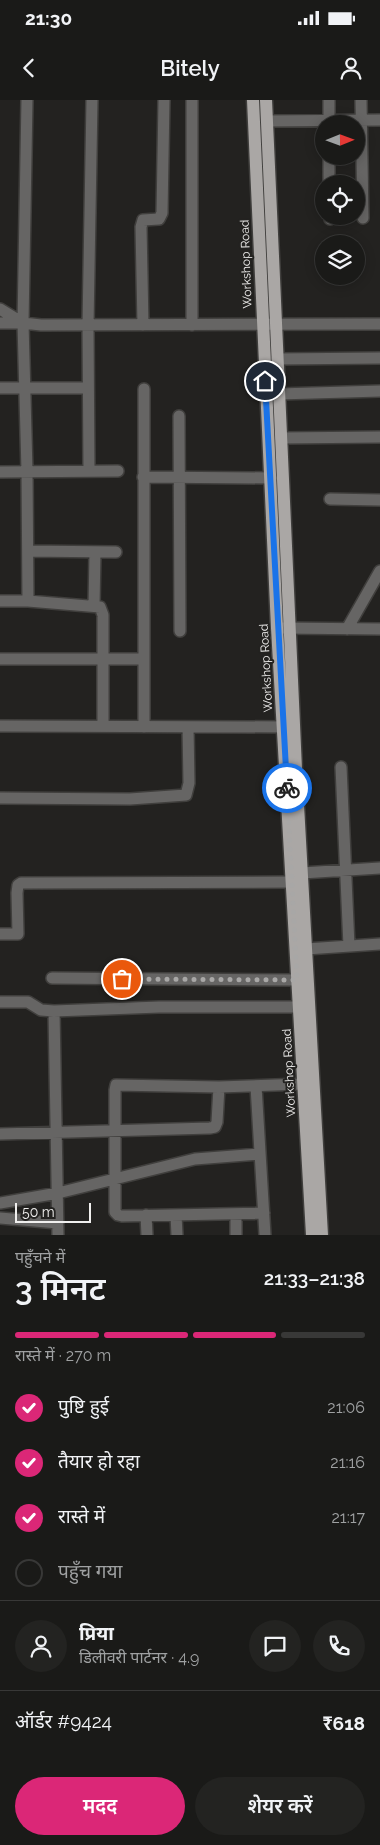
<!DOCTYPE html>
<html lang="hi">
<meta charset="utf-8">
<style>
:root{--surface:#1a1a18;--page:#232321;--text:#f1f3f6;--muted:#9fa1a2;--line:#383837;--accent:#db2777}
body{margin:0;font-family:Raleway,"Noto Sans Devanagari",sans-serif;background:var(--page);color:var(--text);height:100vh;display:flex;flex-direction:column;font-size:19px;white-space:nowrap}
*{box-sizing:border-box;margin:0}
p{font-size:16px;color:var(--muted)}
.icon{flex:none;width:28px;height:28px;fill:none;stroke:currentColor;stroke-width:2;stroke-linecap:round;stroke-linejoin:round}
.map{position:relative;height:1135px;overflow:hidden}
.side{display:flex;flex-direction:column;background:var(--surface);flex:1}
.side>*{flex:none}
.needle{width:32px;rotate:89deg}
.tools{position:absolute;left:315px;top:15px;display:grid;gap:10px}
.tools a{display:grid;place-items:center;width:50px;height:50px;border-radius:50%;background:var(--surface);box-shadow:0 2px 12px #0003,0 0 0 1px var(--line);font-size:25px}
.scale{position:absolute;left:15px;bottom:12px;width:76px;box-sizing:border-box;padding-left:5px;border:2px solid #f0efee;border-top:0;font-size:14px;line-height:18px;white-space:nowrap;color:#f0efee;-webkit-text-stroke:4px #232220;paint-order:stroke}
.pin{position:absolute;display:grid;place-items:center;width:42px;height:42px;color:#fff;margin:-21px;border:2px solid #fff;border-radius:50%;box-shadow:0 1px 5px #0007}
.courier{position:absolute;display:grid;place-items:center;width:50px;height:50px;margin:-25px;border:4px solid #1a73e8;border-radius:50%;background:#fff;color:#222;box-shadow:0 1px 6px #0007}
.overview em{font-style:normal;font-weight:600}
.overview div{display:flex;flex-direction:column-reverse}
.overview{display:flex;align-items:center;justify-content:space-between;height:85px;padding:0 15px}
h1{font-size:32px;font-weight:600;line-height:38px}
.bar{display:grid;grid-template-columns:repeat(4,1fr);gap:8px 5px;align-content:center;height:60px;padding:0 15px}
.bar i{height:6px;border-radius:4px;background:var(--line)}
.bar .active{background:var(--accent)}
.bar p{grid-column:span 4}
.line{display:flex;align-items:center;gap:12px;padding:0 15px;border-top:1px solid var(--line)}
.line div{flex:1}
.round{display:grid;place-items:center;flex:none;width:52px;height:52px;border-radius:26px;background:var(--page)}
ol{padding:0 15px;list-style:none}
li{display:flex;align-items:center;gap:15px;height:55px}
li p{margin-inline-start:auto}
li .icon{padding:5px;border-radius:50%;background:var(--accent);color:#fff;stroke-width:4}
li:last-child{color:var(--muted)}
li i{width:28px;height:28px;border:2px solid var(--line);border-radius:50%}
.cta{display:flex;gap:10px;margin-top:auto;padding:10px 15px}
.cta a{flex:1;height:58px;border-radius:30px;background:var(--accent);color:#fff;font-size:20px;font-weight:600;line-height:58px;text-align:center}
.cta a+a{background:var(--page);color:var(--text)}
.status{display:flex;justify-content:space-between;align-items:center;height:35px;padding:0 25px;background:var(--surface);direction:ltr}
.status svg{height:14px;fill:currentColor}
header{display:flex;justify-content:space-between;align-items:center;height:65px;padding:0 15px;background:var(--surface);font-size:22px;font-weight:600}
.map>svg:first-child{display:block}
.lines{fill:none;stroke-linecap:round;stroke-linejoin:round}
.minor-casing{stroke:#403f3d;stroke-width:14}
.major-casing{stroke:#403f3d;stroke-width:15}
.minor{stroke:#666564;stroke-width:11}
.major{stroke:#aaa7a5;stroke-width:12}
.done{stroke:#a8a7a6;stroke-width:5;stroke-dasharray:0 9}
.route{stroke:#1a73e8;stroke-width:6}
.labels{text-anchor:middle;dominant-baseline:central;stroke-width:4;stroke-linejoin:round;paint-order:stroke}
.street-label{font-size:12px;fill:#f0efee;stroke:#232220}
</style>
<div class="status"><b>21:30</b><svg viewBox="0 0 49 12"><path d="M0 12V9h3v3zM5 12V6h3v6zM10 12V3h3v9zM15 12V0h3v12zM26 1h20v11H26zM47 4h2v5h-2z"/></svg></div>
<header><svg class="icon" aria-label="back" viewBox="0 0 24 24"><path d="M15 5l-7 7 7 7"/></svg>Bitely<svg class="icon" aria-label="person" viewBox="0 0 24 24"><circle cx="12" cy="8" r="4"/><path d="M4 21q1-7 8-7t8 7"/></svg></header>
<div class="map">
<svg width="380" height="1135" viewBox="0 0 380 1135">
<rect width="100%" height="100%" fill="#232220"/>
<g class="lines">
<defs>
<path id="minor" d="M27,0L23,223L27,371L28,501
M329,0V24
M361,0L363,118
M267,21L380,20
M329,56V84
M330,116V119
M0,209L23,223L41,225L380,224
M0,223H21
M143,225L141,127L143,120L159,119L162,113L164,0
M192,225V0
M277,259L380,258
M0,288H88
M279,294L380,291
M179,316L180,531
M281,338L380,337
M89,371L88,225L92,0
M0,372L118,371
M143,377L271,378
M330,399L380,400
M28,451L116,452
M0,501H28L100,507L103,515V626
M94,506L95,452
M282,528L380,529
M347,529L380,471
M0,559H142
M0,626L291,627
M144,627V289
M341,667L349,846
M0,698L130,699L186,695L189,683L188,627
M302,773L380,768
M0,834H18L17,793L18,785L21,783L292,782
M306,849L380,844
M52,878L297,880
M0,902H28L41,910L54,911L159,907H299
M54,911L58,1135
M256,986L265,1135
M219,987L116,985L115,990V1112L118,1115L122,1116L264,1113
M0,1034L210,1028L215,1027L217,1022L219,987L303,984
M0,1103L58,1093L195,1059L259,1054
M146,1115L147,1135
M176,1115L177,1135
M236,1115V1135
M0,1118L58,1123"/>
<path id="major" d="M253,0L277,528L312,1135
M266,0L296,669L322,1135"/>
</defs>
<use href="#minor" class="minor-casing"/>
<use href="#major" class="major-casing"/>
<use href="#minor" class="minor"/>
<use href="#major" class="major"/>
</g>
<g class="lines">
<path class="done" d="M122,879L297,880L287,688"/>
<path class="route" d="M265,281L287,688"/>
</g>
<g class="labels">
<g class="street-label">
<text transform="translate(246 164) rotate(-92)">Workshop Road</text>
<text transform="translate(266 568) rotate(-93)">Workshop Road</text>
<text transform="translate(289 973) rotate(-93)">Workshop Road</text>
</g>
</g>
</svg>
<div class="tools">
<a><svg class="needle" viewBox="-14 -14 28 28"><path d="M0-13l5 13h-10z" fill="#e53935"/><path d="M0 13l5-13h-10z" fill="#9fa1a2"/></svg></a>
<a><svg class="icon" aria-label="locate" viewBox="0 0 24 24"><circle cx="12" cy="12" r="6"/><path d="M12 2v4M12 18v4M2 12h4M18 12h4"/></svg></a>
<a><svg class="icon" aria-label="layers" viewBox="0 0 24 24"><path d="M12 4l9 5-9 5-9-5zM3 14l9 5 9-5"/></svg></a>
</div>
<div class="scale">50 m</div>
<div class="pin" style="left:122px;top:879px;background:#ea580c"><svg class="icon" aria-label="bag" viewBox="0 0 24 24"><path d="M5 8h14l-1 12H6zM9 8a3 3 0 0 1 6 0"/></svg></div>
<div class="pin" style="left:265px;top:281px;background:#1f2937"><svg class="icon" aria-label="home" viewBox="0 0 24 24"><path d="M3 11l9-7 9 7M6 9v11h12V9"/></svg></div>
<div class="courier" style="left:287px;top:688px"><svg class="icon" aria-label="bike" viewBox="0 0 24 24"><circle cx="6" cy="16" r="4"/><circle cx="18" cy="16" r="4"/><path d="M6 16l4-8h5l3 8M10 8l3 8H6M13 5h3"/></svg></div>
</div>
<section class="side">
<div class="overview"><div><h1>3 मिनट</h1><p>पहुँचने में</p></div><em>21:33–21:38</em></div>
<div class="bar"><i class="active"></i><i class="active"></i><i class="active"></i><i></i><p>रास्ते में · 270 m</p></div>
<ol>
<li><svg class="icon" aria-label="check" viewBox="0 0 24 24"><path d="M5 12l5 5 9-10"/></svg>पुष्टि हुई<p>21:06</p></li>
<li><svg class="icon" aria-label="check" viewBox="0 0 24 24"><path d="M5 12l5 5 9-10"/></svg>तैयार हो रहा<p>21:16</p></li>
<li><svg class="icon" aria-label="check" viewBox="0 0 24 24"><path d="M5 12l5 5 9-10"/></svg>रास्ते में<p>21:17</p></li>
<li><i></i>पहुँच गया</li>
</ol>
<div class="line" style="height:90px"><a class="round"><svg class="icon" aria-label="person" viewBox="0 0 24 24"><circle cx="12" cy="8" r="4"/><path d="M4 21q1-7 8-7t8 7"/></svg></a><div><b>प्रिया</b><p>डिलीवरी पार्टनर · 4.9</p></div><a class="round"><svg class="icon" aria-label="chat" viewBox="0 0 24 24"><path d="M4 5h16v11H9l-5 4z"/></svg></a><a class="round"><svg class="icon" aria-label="phone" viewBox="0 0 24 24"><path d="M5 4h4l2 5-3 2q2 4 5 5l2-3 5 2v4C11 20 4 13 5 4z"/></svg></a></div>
<div class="line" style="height:65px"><div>ऑर्डर #9424</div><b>₹618</b></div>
<div class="cta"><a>मदद</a><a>शेयर करें</a></div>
</section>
